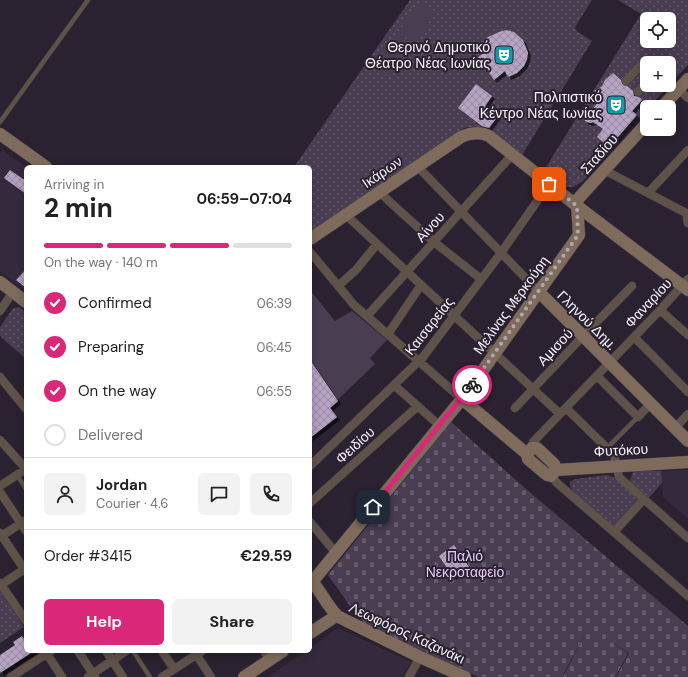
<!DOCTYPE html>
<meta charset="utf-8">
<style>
:root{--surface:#fff;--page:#f2f2f2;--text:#222;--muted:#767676;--line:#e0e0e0;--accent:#db2777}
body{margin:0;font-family:"DM Sans",sans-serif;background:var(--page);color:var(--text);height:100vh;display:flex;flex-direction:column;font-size:15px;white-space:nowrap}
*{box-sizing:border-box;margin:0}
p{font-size:13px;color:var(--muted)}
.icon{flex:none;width:22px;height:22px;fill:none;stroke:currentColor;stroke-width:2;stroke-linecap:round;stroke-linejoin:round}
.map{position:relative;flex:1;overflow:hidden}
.details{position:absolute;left:24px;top:165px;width:288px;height:488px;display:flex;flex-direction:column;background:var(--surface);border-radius:6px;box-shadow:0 2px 10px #0003}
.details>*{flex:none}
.tools{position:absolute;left:640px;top:12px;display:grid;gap:8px}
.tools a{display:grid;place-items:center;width:36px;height:36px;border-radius:6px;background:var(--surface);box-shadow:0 2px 10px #0003;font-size:20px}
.pin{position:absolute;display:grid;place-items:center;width:34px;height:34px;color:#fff;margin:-17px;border-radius:8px;box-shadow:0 2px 6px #0006}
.courier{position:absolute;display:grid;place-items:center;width:40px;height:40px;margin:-20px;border:3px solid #db2777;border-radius:50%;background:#fff;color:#222;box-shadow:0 1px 5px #0007}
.headline em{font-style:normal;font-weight:700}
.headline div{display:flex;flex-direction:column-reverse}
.headline{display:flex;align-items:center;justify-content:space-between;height:68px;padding:0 20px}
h1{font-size:26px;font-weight:700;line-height:30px}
.bar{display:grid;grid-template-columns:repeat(4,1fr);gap:6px 4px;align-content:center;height:48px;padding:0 20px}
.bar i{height:5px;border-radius:3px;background:var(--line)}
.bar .active{background:var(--accent)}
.bar p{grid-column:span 4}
.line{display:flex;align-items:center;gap:10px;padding:0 20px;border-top:1px solid var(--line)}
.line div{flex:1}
.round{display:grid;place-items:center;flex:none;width:42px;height:42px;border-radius:6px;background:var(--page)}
ol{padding:0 20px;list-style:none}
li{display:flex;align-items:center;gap:12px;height:44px}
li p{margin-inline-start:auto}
li .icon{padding:4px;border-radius:50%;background:var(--accent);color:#fff;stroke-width:4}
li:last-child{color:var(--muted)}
li i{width:22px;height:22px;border:2px solid var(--line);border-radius:50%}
.button{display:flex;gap:8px;margin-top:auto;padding:8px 20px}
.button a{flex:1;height:46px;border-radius:6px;background:var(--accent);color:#fff;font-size:16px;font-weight:700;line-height:46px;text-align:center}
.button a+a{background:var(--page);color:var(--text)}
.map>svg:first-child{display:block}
.built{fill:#35293d}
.green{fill:url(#green-dots);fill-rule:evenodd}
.cemetery{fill:url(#cemetery-stones)}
.pitch{fill:#493d52}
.building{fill:url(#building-cross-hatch);filter:url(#shadow)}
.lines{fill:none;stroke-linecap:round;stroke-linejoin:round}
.lane-casing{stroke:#473f4d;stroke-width:5}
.street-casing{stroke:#473f4d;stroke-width:9}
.secondary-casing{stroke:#473f4d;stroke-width:13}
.lane{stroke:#5f5248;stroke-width:4}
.street{stroke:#5f5248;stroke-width:8}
.secondary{stroke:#7f6b5b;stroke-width:12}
.done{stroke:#b0a9b5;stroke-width:4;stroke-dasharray:0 7.2}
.route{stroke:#db2777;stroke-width:5}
.labels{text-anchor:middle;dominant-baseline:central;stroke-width:4;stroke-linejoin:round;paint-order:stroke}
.poi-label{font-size:14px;fill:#f8f2fc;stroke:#2a2230;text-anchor:end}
.street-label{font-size:14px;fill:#f8f2fc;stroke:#2a2230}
.park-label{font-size:14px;fill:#e6c6fd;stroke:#2a2230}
</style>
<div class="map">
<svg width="688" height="677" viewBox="0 0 688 677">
<defs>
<pattern id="green-dots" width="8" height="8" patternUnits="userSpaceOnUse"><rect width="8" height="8" fill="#493d52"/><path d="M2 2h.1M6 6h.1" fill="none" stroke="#645a6c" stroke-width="1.8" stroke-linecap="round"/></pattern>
<pattern id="cemetery-stones" width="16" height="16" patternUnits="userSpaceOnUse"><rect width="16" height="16" fill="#493d52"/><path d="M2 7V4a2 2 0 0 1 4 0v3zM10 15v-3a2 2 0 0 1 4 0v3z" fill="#645a6c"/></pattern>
<pattern id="building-cross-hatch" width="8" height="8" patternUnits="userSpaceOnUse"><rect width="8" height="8" fill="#b6a3c3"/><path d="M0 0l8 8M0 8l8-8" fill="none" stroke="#96889f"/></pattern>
<filter id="shadow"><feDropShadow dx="3" dy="3" stdDeviation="0" flood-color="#0009"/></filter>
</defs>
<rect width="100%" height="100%" fill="#2a2230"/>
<path class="built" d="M2,150L26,167V291L0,271V153Z
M688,470V519L663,497L661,471Z
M338,628L411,662L402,677H268L305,651H310V648Z"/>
<path class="green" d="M410,0H592L577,24L575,28L578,32L592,41L522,155L482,128L469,127L464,128L310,232V167H294Z
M618,0H688V65L649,107H647V110L583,181L573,187H566L561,184L543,172L641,14ZM647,19H669V41H647ZM647,63H669V85H647Z
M19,307L26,313V359L0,336V327L13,308Z
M633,471H661L662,483L647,500L629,484Z
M606,475L613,477L639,500L615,528L573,492L570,486V482L575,479Z
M0,590L24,627L0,643Z"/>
<path class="cemetery" d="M451,422L526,489L688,626V677H616L629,653L596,633L628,653L615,677H563L588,628L562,677H478L367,626L350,606L328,575Z"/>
<path class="pitch" d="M420,1L436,13L414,44L398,32Z
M396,34L412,46L390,77L374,65Z
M310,290L335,321L352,311L387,340L370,358L375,364L330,407L337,417L310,438Z"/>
<path class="building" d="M506,30L514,32L523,40L528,53L527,59L524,66L517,73L508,77L505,71L494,80L478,57L489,49L482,43L488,37L499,32Z
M613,73L621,80L623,85L627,86L633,91L634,96L639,97L642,100L632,111L637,115L609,147L597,137L603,129L593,122L590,123L585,121L583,116L587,112H591L602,96L594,91L602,86L605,80Z
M476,84L492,96L485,106L498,116L489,128L482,126L458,108Z
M10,170L26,181V194L4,178Z
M26,269V288L16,280Z
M310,360L338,401L330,408L337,417L310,438Z
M454,545L469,567L453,577L439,556Z
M22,636L26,642V651H34L0,673V655L15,645L13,642Z"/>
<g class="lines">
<defs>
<path id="lane" d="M0,122L88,0
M607,448L638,417
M17,475L26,489
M133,651L150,677"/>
<path id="street" d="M626,81L639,67L647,74
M678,89L688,98
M638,92L647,81
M417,166L539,292
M604,170L688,214
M379,192L434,242L481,279
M648,193L688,150
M346,215L560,414
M688,215L687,218L688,223
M310,252L354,305L462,399
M338,286L356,270L377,244
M660,310L688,335
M0,311L13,292
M367,316L512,155
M388,334L421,285
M634,337L656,359L688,392
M597,376L638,417L650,404
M0,377L26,409
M394,385L440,426
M515,408L583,336L632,286
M566,408L612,453L614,455L619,477L621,479L688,538
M675,428L688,414
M0,440L26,469
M532,448L533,442L660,310L688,279
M310,466L423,357L501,253L549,184
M551,476L557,483L688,596
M0,486L26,469
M0,492L26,531
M310,503L418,406
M310,522L336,553
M614,532L644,499
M0,533L26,572
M0,537L26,520
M0,583L26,621
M1,585L26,568
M45,651L62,677
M78,651L95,677
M106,651L123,677
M162,651L174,669
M194,651L211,677
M264,651L270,660
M11,677L51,651
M88,677L126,651
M162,677L202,651
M409,677L420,657"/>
<path id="secondary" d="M662,107L688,79
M0,134L46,167
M310,239L461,137C470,133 479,131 489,136L577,206L688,290
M0,282L26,302
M539,292L688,441
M462,399L527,454
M532,448H537L554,464L556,470L551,476L547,475L528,459L527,454Z
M556,470L688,462
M310,579C320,589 329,610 339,617L420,657L465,677
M313,581L466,394L579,235L577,204L578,199L647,123
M310,633L336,616
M244,677L283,651"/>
</defs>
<use href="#lane" class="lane-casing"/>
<use href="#street" class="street-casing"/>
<use href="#secondary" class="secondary-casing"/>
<use href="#lane" class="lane"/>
<use href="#street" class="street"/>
<use href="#secondary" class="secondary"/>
</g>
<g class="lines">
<path class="done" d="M472,385L578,235L577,206L549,184"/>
<path class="route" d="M373,507L472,385"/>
</g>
<defs>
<symbol id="theatre-square" viewBox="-11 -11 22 22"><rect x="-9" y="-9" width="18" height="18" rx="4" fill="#0f9aa8" stroke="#2a2230"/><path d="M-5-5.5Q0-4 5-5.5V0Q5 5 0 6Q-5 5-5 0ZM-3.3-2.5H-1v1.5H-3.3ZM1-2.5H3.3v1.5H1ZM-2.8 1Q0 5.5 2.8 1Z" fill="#fff"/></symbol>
</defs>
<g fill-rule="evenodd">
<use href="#theatre-square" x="493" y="44" width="22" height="22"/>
<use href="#theatre-square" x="605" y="94" width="22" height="22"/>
</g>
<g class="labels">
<g class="poi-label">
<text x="490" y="47">Θερινό Δημοτικό<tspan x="490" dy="16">Θέατρο Νέας Ιωνίας</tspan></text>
<text x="602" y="97">Πολιτιστικό<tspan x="602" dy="16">Κέντρο Νέας Ιωνίας</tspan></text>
</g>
<g class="street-label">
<text transform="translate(599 154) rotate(-48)">Σταδίου</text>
<text transform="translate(382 172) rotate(-34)">Ικάρων</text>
<text transform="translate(430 227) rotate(-48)">Αίνου</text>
<text transform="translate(648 303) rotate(-47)">Φαναρίου</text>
<text transform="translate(511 305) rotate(-54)">Μελίνας Μερκούρη</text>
<text transform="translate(587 320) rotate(45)">Γληνού Δημ.</text>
<text transform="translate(429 326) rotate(-52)">Καισαρείας</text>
<text transform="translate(555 347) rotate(-47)">Αμισού</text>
<text transform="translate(355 445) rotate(-42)">Φειδίου</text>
<text transform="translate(621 450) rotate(-3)">Φυτόκου</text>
<text transform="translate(407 633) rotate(25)">Λεωφόρος Καζανάκι</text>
</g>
<g class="park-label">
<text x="465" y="556">Παλιό<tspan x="465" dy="16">Νεκροταφείο</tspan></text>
</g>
</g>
</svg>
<div class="tools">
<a><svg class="icon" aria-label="locate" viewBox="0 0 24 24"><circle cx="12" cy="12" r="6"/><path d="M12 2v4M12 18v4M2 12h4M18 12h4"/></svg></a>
<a>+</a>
<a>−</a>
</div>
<div class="pin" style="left:549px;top:184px;background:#ea580c"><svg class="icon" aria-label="bag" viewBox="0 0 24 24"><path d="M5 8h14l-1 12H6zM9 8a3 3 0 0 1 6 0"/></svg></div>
<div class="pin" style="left:373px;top:507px;background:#1f2937"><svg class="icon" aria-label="home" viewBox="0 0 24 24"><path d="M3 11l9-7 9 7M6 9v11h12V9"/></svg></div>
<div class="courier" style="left:472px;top:385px"><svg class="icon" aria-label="bike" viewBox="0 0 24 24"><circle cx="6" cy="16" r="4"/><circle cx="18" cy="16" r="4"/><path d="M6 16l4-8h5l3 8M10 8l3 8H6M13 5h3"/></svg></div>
<section class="details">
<div class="headline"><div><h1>2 min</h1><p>Arriving in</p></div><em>06:59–07:04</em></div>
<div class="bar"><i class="active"></i><i class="active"></i><i class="active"></i><i></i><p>On the way · 140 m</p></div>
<ol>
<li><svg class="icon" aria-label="check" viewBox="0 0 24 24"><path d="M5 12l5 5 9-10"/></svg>Confirmed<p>06:39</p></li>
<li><svg class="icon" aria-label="check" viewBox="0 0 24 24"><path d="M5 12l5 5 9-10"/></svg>Preparing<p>06:45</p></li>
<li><svg class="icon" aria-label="check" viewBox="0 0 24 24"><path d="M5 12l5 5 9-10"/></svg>On the way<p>06:55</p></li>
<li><i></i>Delivered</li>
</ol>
<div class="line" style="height:72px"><a class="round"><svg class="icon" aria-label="person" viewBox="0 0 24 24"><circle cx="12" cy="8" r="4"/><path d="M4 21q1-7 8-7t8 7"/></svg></a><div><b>Jordan</b><p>Courier · 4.6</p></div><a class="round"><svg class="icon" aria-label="chat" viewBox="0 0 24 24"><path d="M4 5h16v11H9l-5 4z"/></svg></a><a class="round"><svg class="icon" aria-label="phone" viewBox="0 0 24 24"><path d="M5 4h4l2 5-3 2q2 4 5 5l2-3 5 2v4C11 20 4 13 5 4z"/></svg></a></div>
<div class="line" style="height:52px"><div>Order #3415</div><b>€29.59</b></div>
<div class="button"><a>Help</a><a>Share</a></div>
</section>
</div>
